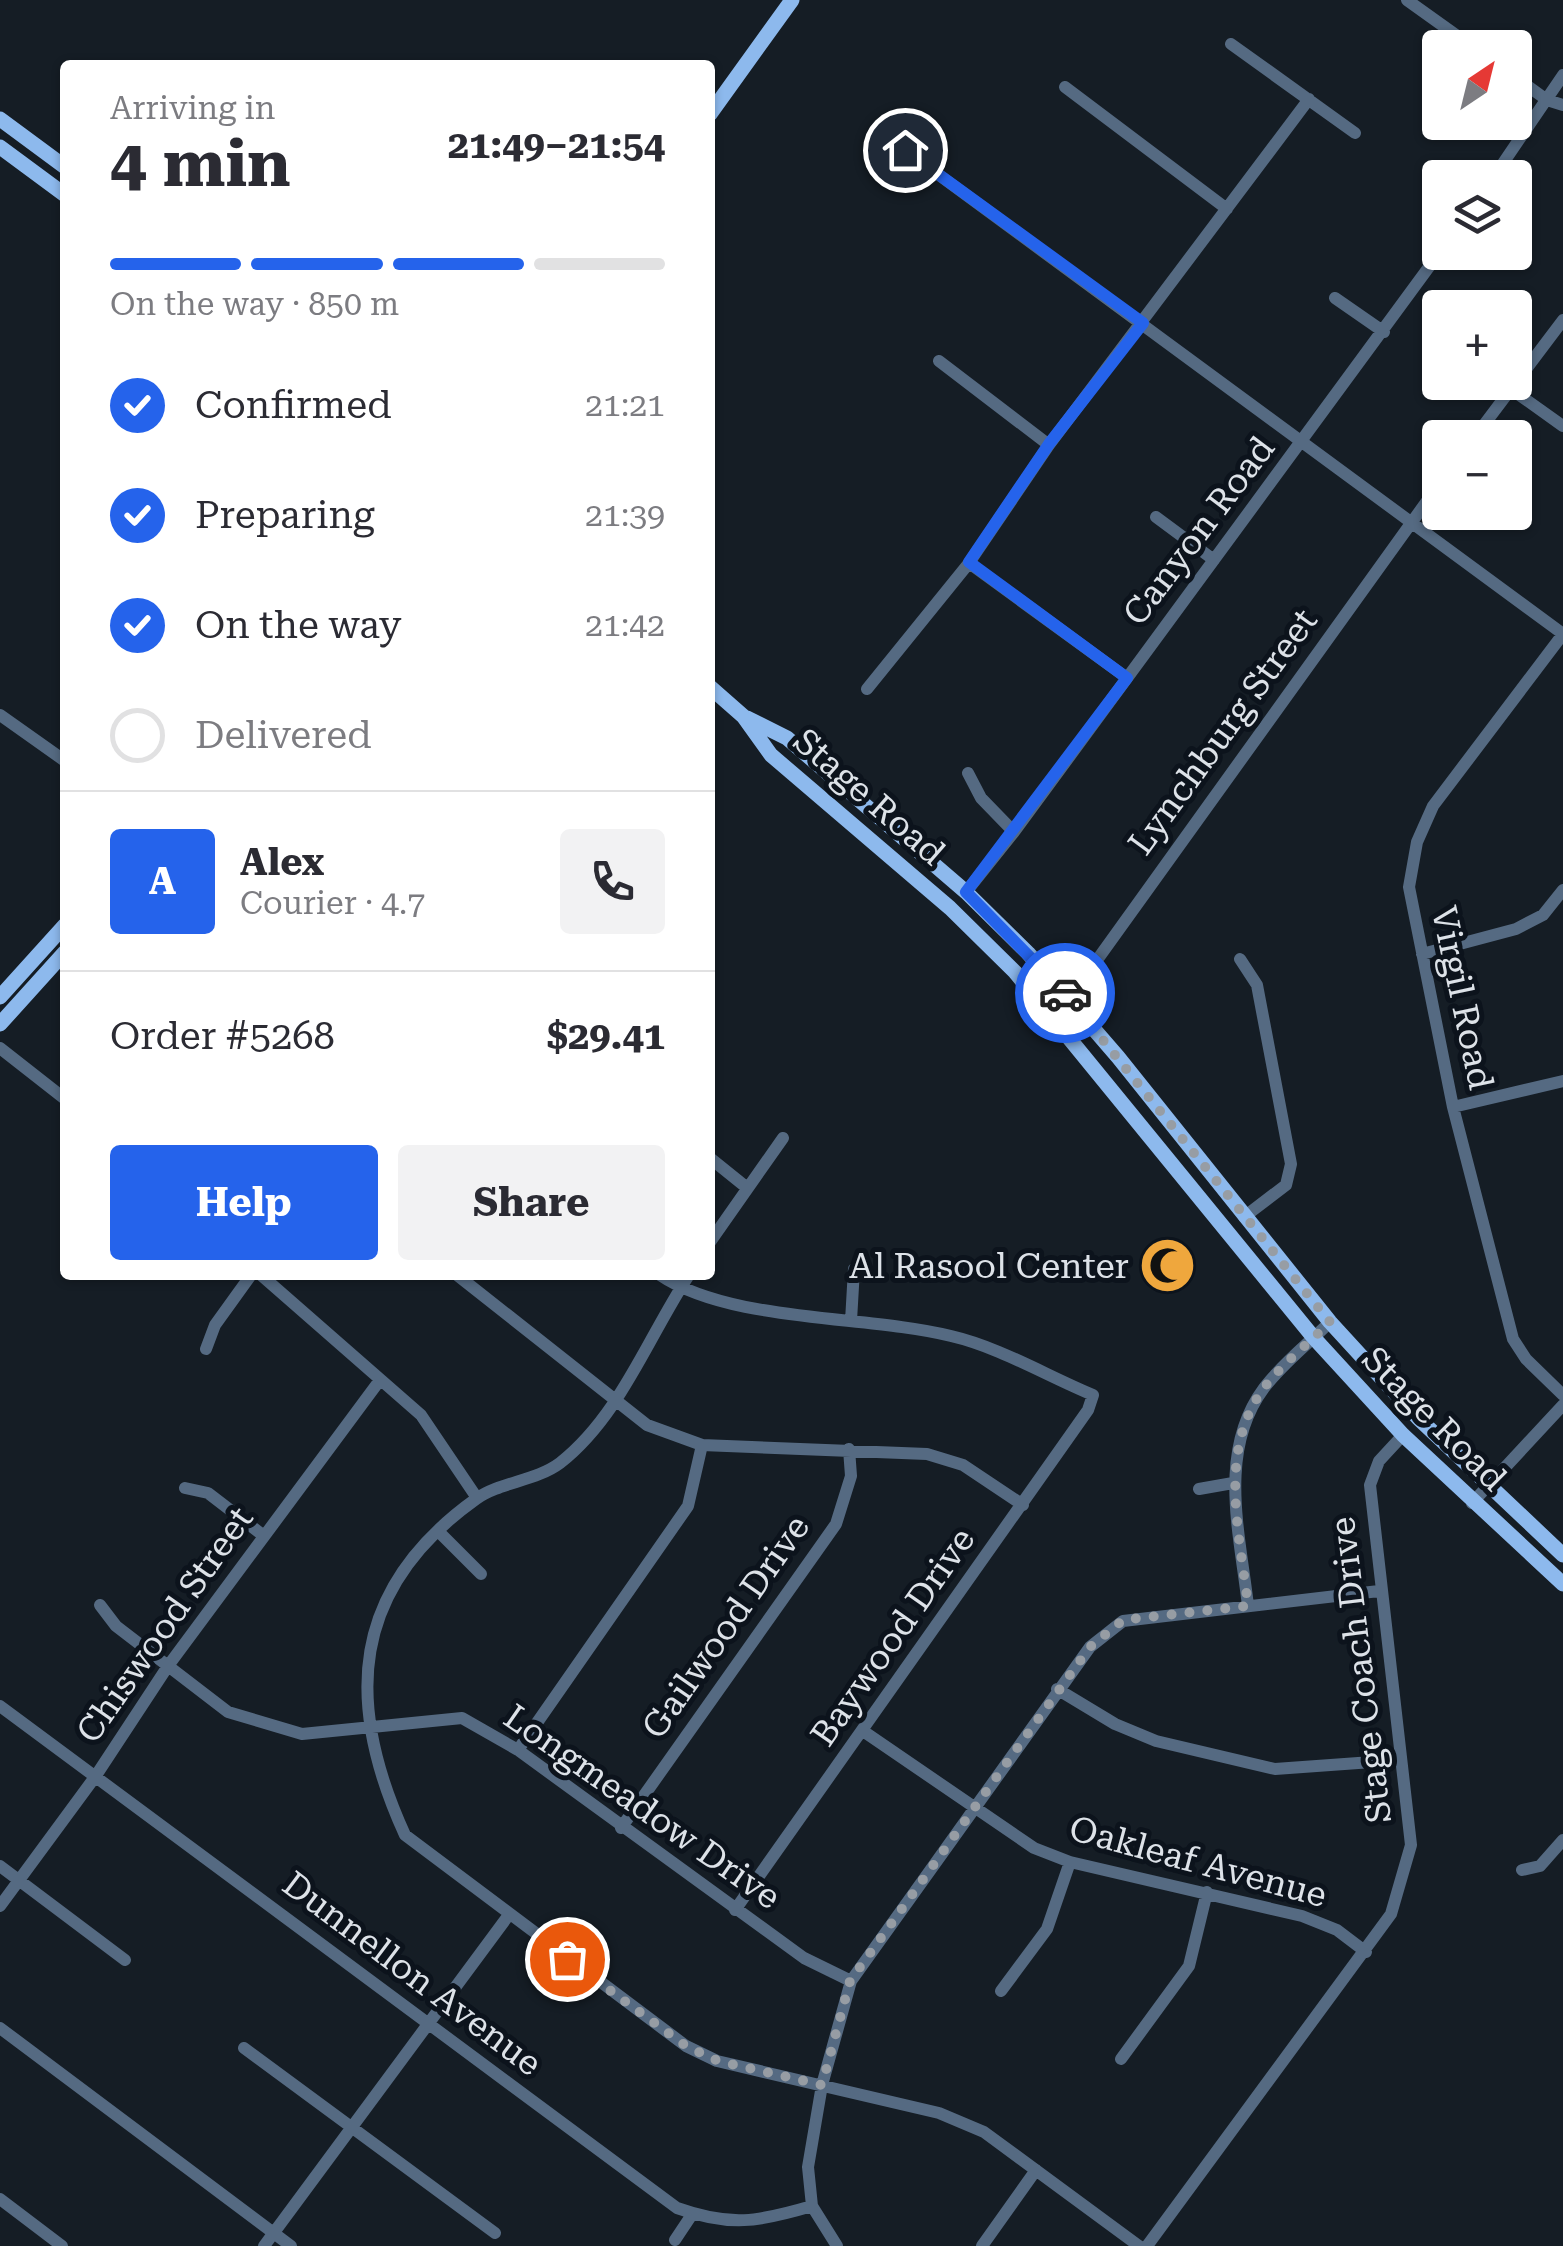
<!DOCTYPE html>
<meta charset="utf-8">
<style>
:root{--surface:#fff;--page:#f2f2f3;--text:#2b2b33;--muted:#7c7c81;--line:#e1e1e2;--accent:#2563eb}
body{margin:0;font-family:"Roboto Serif",serif;background:var(--page);color:var(--text);height:100vh;display:flex;flex-direction:column;font-size:38px;white-space:nowrap}
*{box-sizing:border-box;margin:0}
p{font-size:32px;color:var(--muted)}
.icon{flex:none;width:55px;height:55px;fill:none;stroke:currentColor;stroke-width:2;stroke-linecap:round;stroke-linejoin:round}
.map{position:relative;flex:1;overflow:hidden}
.drawer{position:absolute;left:60px;top:60px;width:655px;height:1220px;display:flex;flex-direction:column;background:var(--surface);border-radius:10px;box-shadow:0 2px 8px #0004}
.drawer>*{flex:none}
.needle{width:65px;rotate:35deg}
.fabs{position:absolute;left:1422px;top:30px;display:grid;gap:20px}
.fabs a{display:grid;place-items:center;width:110px;height:110px;border-radius:10px;background:var(--surface);box-shadow:0 2px 8px #0004;font-size:50px}
.pin{position:absolute;display:grid;place-items:center;width:85px;height:85px;color:#fff;margin:-42px;border:5px solid #fff;border-radius:50%;box-shadow:0 2px 10px #0007}
.courier{position:absolute;display:grid;place-items:center;width:100px;height:100px;margin:-50px;border:8px solid #2563eb;border-radius:50%;background:#fff;color:#222;box-shadow:0 2px 12px #0007}
.headline em{font-style:normal;font-weight:700}
.headline div{display:flex;flex-direction:column-reverse}
.headline{display:flex;align-items:center;justify-content:space-between;height:170px;padding:0 50px}
h1{font-size:65px;font-weight:700;line-height:75px}
.bar{display:grid;grid-template-columns:repeat(4,1fr);gap:15px 10px;align-content:center;height:120px;padding:0 50px}
.bar i{height:12px;border-radius:8px;background:var(--line)}
.bar .selected{background:var(--accent)}
.bar p{grid-column:span 4}
.line{display:flex;align-items:center;gap:25px;padding:0 50px;border-top:2px solid var(--line)}
.line div{flex:1}
.round{display:grid;place-items:center;flex:none;width:105px;height:105px;border-radius:10px;background:var(--page)}
ol{padding:0 50px;list-style:none}
li{display:flex;align-items:center;gap:30px;height:110px}
li p{margin-inline-start:auto}
li .icon{padding:10px;border-radius:50%;background:var(--accent);color:#fff;stroke-width:4}
li:last-child{color:var(--muted)}
li i{width:55px;height:55px;border:5px solid var(--line);border-radius:50%}
.cta{display:flex;gap:20px;margin-top:auto;padding:20px 50px}
.cta a{flex:1;height:115px;border-radius:10px;background:var(--accent);color:#fff;font-size:40px;font-weight:700;line-height:115px;text-align:center}
.cta a+a{background:var(--page);color:var(--text)}
.map>svg:first-child{display:block}
.lines{fill:none;stroke-linecap:round;stroke-linejoin:round}
.minor{stroke:#556a82;stroke-width:12}
.major{stroke:#8db9ed;stroke-width:15}
.done{stroke:#979da4;stroke-width:10;stroke-dasharray:0 18}
.route{stroke:#2563eb;stroke-width:12}
.labels{text-anchor:middle;dominant-baseline:central;stroke-width:10;stroke-linejoin:round;paint-order:stroke}
.street-label{font-size:35px;fill:#dde2e8;stroke:#0c131c}
.poi-label{font-size:35px;fill:#dde2e8;stroke:#0c131c;text-anchor:end}
</style>
<div class="map">
<svg width="1563" height="2246" viewBox="0 0 1563 2246">
<rect width="100%" height="100%" fill="#151d25"/>
<g class="lines">
<path class="minor" d="M1407,0L1474,48
M1231,44L1355,133
M1515,77L1547,100L1563,105
M1065,87L1227,209
M905,150L1563,634
M1493,178L1563,75
M1335,298L1384,332
M939,361L1049,445
M1511,389L1563,426
M1474,438L1563,320
M1156,517L1214,560
M969,563L1127,678
M1563,634L1433,806L1417,842L1409,887L1453,1107L1513,1339L1526,1359L1563,1395
M867,689L969,563L1049,445L1309,99
M0,715L65,761
M968,773L981,798L1014,832
M966,892L1014,832L1440,252
M1422,954L1516,929L1543,915L1563,890
M1240,959L1257,985L1291,1164L1286,1185L1244,1217
M1052,1012L1069,999L1440,483
M0,1048L65,1099
M1453,1107L1563,1081
M710,1158L746,1187
M710,1242L783,1138
M261,1275L421,1415L477,1498
M457,1275L647,1425L702,1445L927,1454L963,1465L1023,1505
M660,1275C731,1323 867,1315 951,1336C999,1347 1047,1376 1093,1395L1088,1410L735,1910
M689,1275C648,1337 620,1416 560,1463C536,1481 500,1482 476,1499C350,1589 344,1702 405,1835L686,2046L717,2061L939,2113L984,2132L1139,2246
M851,1321L854,1269
M206,1349L215,1325L251,1275
M185,1488L208,1493L264,1536
M1199,1489L1233,1483
M1472,1503L1563,1405
M440,1533L481,1574
M100,1605L116,1626L228,1712L302,1734L462,1718L518,1750L804,1958L851,1981
M1248,1606C1240,1534 1217,1451 1264,1388C1282,1364 1309,1343 1330,1322
M1057,1689L1115,1724L1156,1741L1275,1769L1400,1760
M0,1706L677,2208C730,2227 758,2222 812,2206
M863,1731L1034,1848L1070,1862L1302,1916L1337,1930L1366,1952
M518,1750L688,1506L702,1445
M621,1828L836,1524L851,1476L849,1449
M0,1866L125,1960
M1522,1870L1540,1866L1563,1840
M0,1906L95,1777L168,1666L380,1380
M1001,1991L1047,1929L1070,1862
M0,2028L291,2246
M244,2048L495,2233
M1121,2059L1189,1966L1207,1892
M0,2199L62,2246
M675,2240L693,2213
M264,2246L508,1916
M837,2246L812,2206L808,2167L822,2085L851,1981L1090,1647L1123,1621L1379,1591
M982,2246L1036,2170
M1147,2246L1391,1914L1411,1845L1370,1485L1379,1461L1403,1435"/>
<path class="major" d="M710,114L792,0
M0,119L65,167
M0,147L65,195
M710,687L743,716L771,755L950,908L1015,972L1314,1338L1403,1435L1563,1584
M747,718L787,738L966,892L1028,953L1118,1057L1330,1322L1418,1418L1563,1555
M0,997L65,925
M0,1024L65,952"/>
</g>
<g class="lines">
<path class="done" d="M567,1959L686,2046L718,2061L822,2085L850,1981L1090,1647L1123,1620L1248,1606C1240,1534 1217,1451 1264,1388C1282,1364 1309,1343 1330,1322L1065,993"/>
<path class="route" d="M905,150L1143,323L1049,444L969,562L1127,678L966,892L1065,993"/>
</g>
<defs>
<symbol id="mosque-disc" viewBox="-11 -11 22 22"><circle r="9.5" fill="#efa73d" stroke="#0c131c"/><path d="M3.5-4.9A6 6 0 1 0 3.5 4.9A5 5 0 1 1 3.5-4.9Z" fill="#111"/></symbol>
</defs>
<g fill-rule="evenodd">
<use href="#mosque-disc" x="1136" y="1234" width="63" height="63"/>
</g>
<g class="labels">
<g class="street-label">
<text transform="translate(1199 531) rotate(-53)">Canyon Road</text>
<text transform="translate(1223 732) rotate(-54)">Lynchburg Street</text>
<text transform="translate(869 797) rotate(41)">Stage Road</text>
<text transform="translate(1462 998) rotate(78)">Virgil Road</text>
<text transform="translate(1434 1419) rotate(45)">Stage Road</text>
<text transform="translate(165 1625) rotate(-55)">Chiswood Street</text>
<text transform="translate(726 1627) rotate(-55)">Gailwood Drive</text>
<text transform="translate(893 1637) rotate(-55)">Baywood Drive</text>
<text transform="translate(1361 1670) rotate(-97)">Stage Coach Drive</text>
<text transform="translate(642 1807) rotate(35)">Longmeadow Drive</text>
<text transform="translate(1198 1862) rotate(15)">Oakleaf Avenue</text>
<text transform="translate(412 1974) rotate(37)">Dunnellon Avenue</text>
</g>
<g class="poi-label">
<text x="1129" y="1266">Al Rasool Center</text>
</g>
</g>
</svg>
<div class="fabs">
<a><svg class="needle" viewBox="-14 -14 28 28"><path d="M0-13l5 13h-10z" fill="#e53935"/><path d="M0 13l5-13h-10z" fill="#7c7c81"/></svg></a>
<a><svg class="icon" aria-label="layers" viewBox="0 0 24 24"><path d="M12 4l9 5-9 5-9-5zM3 14l9 5 9-5"/></svg></a>
<a>+</a>
<a>−</a>
</div>
<div class="pin" style="left:567px;top:1959px;background:#ea580c"><svg class="icon" aria-label="bag" viewBox="0 0 24 24"><path d="M5 8h14l-1 12H6zM9 8a3 3 0 0 1 6 0"/></svg></div>
<div class="pin" style="left:905px;top:150px;background:#1f2937"><svg class="icon" aria-label="home" viewBox="0 0 24 24"><path d="M3 11l9-7 9 7M6 9v11h12V9"/></svg></div>
<div class="courier" style="left:1065px;top:993px"><svg class="icon" aria-label="car" viewBox="0 0 24 24"><path d="M5 17H2v-5l4-1 3-4h7l3 4 3 1v5h-3M9 17h6M6 11h13"/><circle cx="7" cy="17" r="2"/><circle cx="17" cy="17" r="2"/></svg></div>
<section class="drawer">
<div class="headline"><div><h1>4 min</h1><p>Arriving in</p></div><em>21:49–21:54</em></div>
<div class="bar"><i class="selected"></i><i class="selected"></i><i class="selected"></i><i></i><p>On the way · 850 m</p></div>
<ol>
<li><svg class="icon" aria-label="check" viewBox="0 0 24 24"><path d="M5 12l5 5 9-10"/></svg>Confirmed<p>21:21</p></li>
<li><svg class="icon" aria-label="check" viewBox="0 0 24 24"><path d="M5 12l5 5 9-10"/></svg>Preparing<p>21:39</p></li>
<li><svg class="icon" aria-label="check" viewBox="0 0 24 24"><path d="M5 12l5 5 9-10"/></svg>On the way<p>21:42</p></li>
<li><i></i>Delivered</li>
</ol>
<div class="line" style="height:180px"><b class="round" style="background:var(--accent);color:#fff">A</b><div><b>Alex</b><p>Courier · 4.7</p></div><a class="round"><svg class="icon" aria-label="phone" viewBox="0 0 24 24"><path d="M5 4h4l2 5-3 2q2 4 5 5l2-3 5 2v4C11 20 4 13 5 4z"/></svg></a></div>
<div class="line" style="height:130px"><div>Order #5268</div><b>$29.41</b></div>
<div class="cta"><a>Help</a><a>Share</a></div>
</section>
</div>
